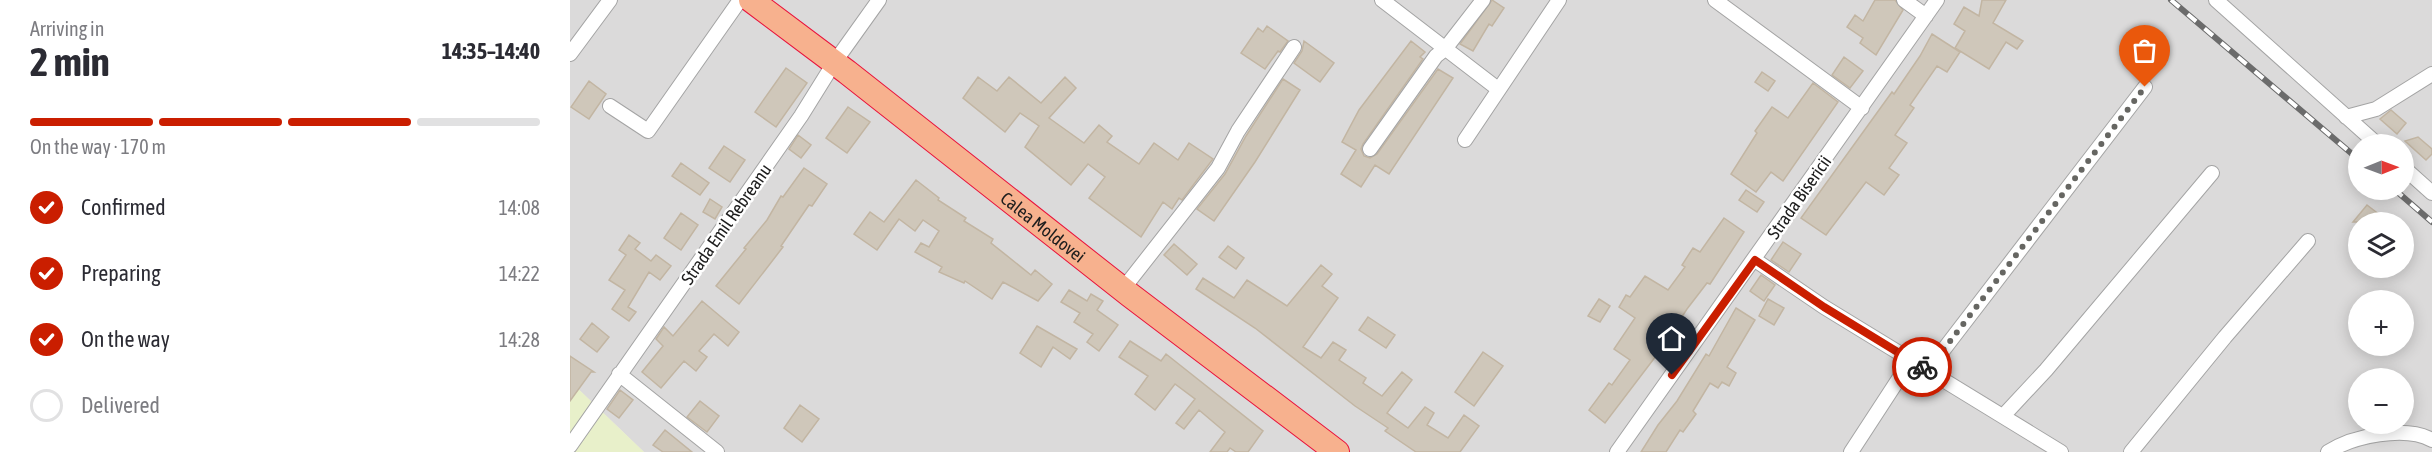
<!DOCTYPE html>
<meta charset="utf-8">
<style>
:root{--surface:#fff;--page:#f2f2f3;--text:#2b2b33;--muted:#7c7c81;--line:#e1e1e2;--accent:#ca1e00}
body{margin:0;font-family:"Asap Condensed",sans-serif;background:var(--page);color:var(--text);height:100vh;display:flex;flex-direction:column;font-size:22px;white-space:nowrap}
*{box-sizing:border-box;margin:0}
p{font-size:20px;color:var(--muted)}
.icon{flex:none;width:33px;height:33px;fill:none;stroke:currentColor;stroke-width:2;stroke-linecap:round;stroke-linejoin:round}
.map{position:relative;flex:1;overflow:hidden}
.details{display:flex;flex-direction:column;background:var(--surface);width:570px}
.details>*{flex:none}
.needle{width:39px;rotate:89deg}
.buttons{position:absolute;left:1778px;top:134px;display:grid;gap:12px}
.buttons a{display:grid;place-items:center;width:66px;height:66px;border-radius:50%;background:var(--surface);box-shadow:0 3px 15px #0003;font-size:30px}
.pin{position:absolute;display:grid;place-items:center;width:51px;height:51px;color:#fff;margin:-62px -26px;border-radius:50% 50% 50% 0;rotate:-45deg;box-shadow:0 0 6px #0007}
.pin .icon{rotate:45deg}
.courier{position:absolute;display:grid;place-items:center;width:60px;height:60px;margin:-30px;border:4px solid #ca1e00;border-radius:50%;background:#fff;color:#222;box-shadow:0 2px 8px #0007}
.overview em{font-style:normal;font-weight:700}
.overview div{display:flex;flex-direction:column-reverse}
.overview{display:flex;align-items:center;justify-content:space-between;height:102px;padding:0 30px}
h1{font-size:39px;font-weight:700;line-height:45px}
.bar{display:grid;grid-template-columns:repeat(4,1fr);gap:9px 6px;align-content:center;height:72px;padding:0 30px}
.bar i{height:8px;border-radius:4px;background:var(--line)}
.bar .current{background:var(--accent)}
.bar p{grid-column:span 4}
ol{padding:0 30px;list-style:none}
li{display:flex;align-items:center;gap:18px;height:66px}
li p{margin-inline-start:auto}
li .icon{padding:6px;border-radius:50%;background:var(--accent);color:#fff;stroke-width:4}
li:last-child{color:var(--muted)}
li i{width:33px;height:33px;border:3px solid var(--line);border-radius:50%}
main{display:flex;flex:1;min-height:0}
.map>svg:first-child{display:block}
.residential{fill:#dbdada;fill-rule:evenodd}
.farmland{fill:#e8f0ca}
.building{fill:#cfc7ba;stroke:#c2b5a2;stroke-width:1.5}
.lines{fill:none;stroke-linecap:round;stroke-linejoin:round}
.minor-casing{stroke:#a4a4a4;stroke-width:16}
.trunk-casing{stroke:#e9123c;stroke-width:26}
.minor{stroke:#fff;stroke-width:14}
.trunk{stroke:#f7b18e;stroke-width:24}
.rail-casing{stroke:#6b6b6b;stroke-width:6}
.rail{stroke:#fff;stroke-width:4;stroke-dasharray:11;stroke-linecap:butt}
.done{stroke:#666662;stroke-width:6;stroke-dasharray:0 10.8}
.route{stroke:#ca1e00;stroke-width:8}
.labels{text-anchor:middle;dominant-baseline:central;stroke-width:5;stroke-linejoin:round;paint-order:stroke}
.street-label{font-size:18px;fill:#1d1d1d;stroke:#fff}
</style>
<main>
<section class="details">
<div class="overview"><div><h1>2 min</h1><p>Arriving in</p></div><em>14:35–14:40</em></div>
<div class="bar"><i class="current"></i><i class="current"></i><i class="current"></i><i></i><p>On the way · 170 m</p></div>
<ol>
<li><svg class="icon" aria-label="check" viewBox="0 0 24 24"><path d="M5 12l5 5 9-10"/></svg>Confirmed<p>14:08</p></li>
<li><svg class="icon" aria-label="check" viewBox="0 0 24 24"><path d="M5 12l5 5 9-10"/></svg>Preparing<p>14:22</p></li>
<li><svg class="icon" aria-label="check" viewBox="0 0 24 24"><path d="M5 12l5 5 9-10"/></svg>On the way<p>14:28</p></li>
<li><i></i>Delivered</li>
</ol>
</section>
<div class="map">
<svg width="1862" height="452" viewBox="0 0 1862 452">
<rect width="100%" height="100%" fill="#efede1"/>
<path class="residential" d="M0,0H1862V452H74L0,381ZM1788,144H1833V189H1788ZM1788,222H1833V267H1788ZM1788,300H1833V345H1788ZM1788,378H1833V423H1788Z"/>
<path class="farmland" d="M0,381L74,452H0Z"/>
<path class="building" d="M922,0L934,8L922,26L919,24L903,51L890,44Z
M1305,0H1325L1333,10L1306,55L1290,43L1293,38L1277,27L1285,15L1293,21Z
M1412,0H1436L1423,23L1453,41L1447,49L1436,42L1419,69L1385,48L1395,31L1384,24L1394,7L1409,16Z
M697,26L718,41L710,52L708,51L695,69L671,53L688,28L693,32Z
M1362,34L1390,52L1377,72L1367,66L1340,105L1344,108L1325,135L1337,143L1319,168L1329,175L1314,195L1296,182L1256,235L1231,218L1322,92L1324,94L1350,56Z
M734,41L764,63L750,82L724,63L732,51Z
M841,41L855,52L850,57L853,59L793,144L791,149L794,156L800,158L807,154L868,69L883,78L819,174L805,165L791,187L771,174L786,150L772,142L789,110Z
M1274,57L1293,71L1280,88L1262,75Z
M216,68L237,83L206,127L185,112Z
M1192,72L1205,81L1198,91L1185,82Z
M408,77L427,91L439,77L471,103L495,77L506,88L479,118L514,143L529,125L542,136L537,142L569,164L584,143L608,160L619,143L643,159L612,200L609,198L602,209L593,202L571,237L519,198L535,177L518,164L501,185L455,147L469,126L450,113L435,132L393,98Z
M713,79L730,90L685,162L644,221L627,209L655,174L676,136Z
M19,81L36,94L19,119L1,107Z
M1243,83L1268,102L1213,181L1201,172L1186,192L1161,174L1187,133L1185,131L1202,107L1218,118Z
M278,107L300,122L277,153L256,138Z
M1821,110L1836,123L1827,134L1810,119Z
M228,135L241,145L231,158L219,149Z
M1848,137L1862,149V154L1856,160L1835,141Z
M154,146L175,160L160,182L139,168Z
M111,163L139,183L130,195L102,176Z
M234,168L257,184L242,206L239,205L211,246L213,247L169,304L146,286L176,249L174,248L197,220L211,196L213,197Z
M346,180L369,198L368,200L396,218L394,221L423,239L421,243L461,275L465,270L482,284L468,301L433,282L422,299L395,281L394,283L369,272L372,267L345,252L351,243L359,247L369,231L353,220L345,231L329,219L307,250L284,234L300,212L314,222Z
M1176,190L1194,202L1187,212L1169,200Z
M140,199L152,207L145,219L133,212Z
M1797,205L1819,222H1783Z
M111,213L128,225L111,250L94,238Z
M1154,218L1174,232L1140,284L1137,283L1117,309L1089,352L1035,423L1019,410L1039,383L1042,385L1060,360L1044,349L1065,318L1049,307L1056,295L1060,297L1075,276L1098,290L1115,267L1112,265L1123,248L1130,252Z
M59,235L70,243L65,249L81,261L86,255L101,266L90,280L79,272L58,307L66,312L59,321L42,309L55,290L39,280L56,255L49,250Z
M1213,242L1231,254L1219,272L1201,260Z
M604,244L627,264L617,275L594,255Z
M658,246L674,258L666,269L649,257Z
M751,265L762,274L752,286L768,298L733,347L751,358L763,342L776,350L769,360L796,378L793,383L812,396L832,372L842,380L817,413L838,428L855,407L864,413L857,425L878,438L894,415L909,426L890,452H846L815,431L818,428L785,406L685,328L626,289L633,278L664,298L677,280L717,306Z
M1191,275L1205,285L1194,301L1180,291Z
M499,290L517,301L521,294L533,301L527,310L548,325L529,351L517,342L523,334L504,322L510,313L491,302Z
M1029,299L1040,306L1030,322L1018,316Z
M1198,299L1214,308L1204,325L1189,316Z
M132,301L169,332L158,346L144,334L129,351L137,357L126,371L114,361L91,388L72,372L93,346L86,339L94,327L103,336Z
M1166,308L1185,320L1157,367L1166,373L1159,386L1152,382L1148,388L1140,383L1123,411L1126,414L1113,432L1110,430L1096,452H1071L1088,425L1107,401L1136,354L1139,356Z
M798,317L825,335L816,348L789,330Z
M22,323L39,337L27,352L10,339Z
M467,326L507,349L500,359L483,347L471,367L450,353Z
M560,341L591,361L596,354L693,431L678,452H666L660,448L657,452H640L655,432L629,410L614,429L606,423L625,399L605,384L585,410L565,394L578,376L549,357Z
M913,352L933,366L904,406L885,392Z
M0,356L24,372H21L0,401Z
M50,390L63,400L49,418L37,409Z
M130,401L149,416L137,432L117,417Z
M230,405L249,419L232,442L214,428Z
M95,430L122,452H93L83,445Z"/>
<g class="lines">
<defs>
<path id="minor" d="M812,0L928,89
M1145,0L1292,108
M1334,0L1356,16
M1646,0L1807,144
M0,54L40,0
M40,106L78,131L170,0
M1776,117L1806,109L1862,74
M895,140L989,0
M800,149L866,56L875,49L913,0
M1833,167L1862,193
M1185,260L1254,307L1491,452
M553,289L648,168L668,131L724,47
M1358,370L1575,87
M49,374L147,452
M1434,415L1476,370L1642,173
M0,446L231,116L264,63L309,0
M1047,452L1367,0
M1281,452L1341,360
M1561,452L1655,337L1738,241
M1758,452C1783,436 1835,425 1862,440"/>
<g id="trunk">
<path id="s1" d="M181,0L277,72L560,295L767,452"/>
</g>
</defs>
<use href="#minor" class="minor-casing"/>
<use href="#trunk" class="trunk-casing"/>
<use href="#minor" class="minor"/>
<use href="#trunk" class="trunk"/>
<defs>
<path id="rail" d="M1601,0L1788,159
M1824,189L1862,222"/>
</defs>
<use href="#rail" class="rail-casing"/>
<use href="#rail" class="rail"/>
</g>
<g class="lines">
<path class="done" d="M1352,367L1358,370L1575,87"/>
<path class="route" d="M1102,375L1185,260L1254,307L1352,367"/>
</g>
<g class="labels">
<g class="street-label">
<text transform="translate(1229 197) rotate(-55)">Strada Bisericii</text>
<text transform="translate(156 224) rotate(-55)">Strada Emil Rebreanu</text>
<text stroke="none"><textPath href="#s1" startOffset="370">Calea Moldovei</textPath></text>
</g>
</g>
</svg>
<div class="buttons">
<a><svg class="needle" viewBox="-14 -14 28 28"><path d="M0-13l5 13h-10z" fill="#e53935"/><path d="M0 13l5-13h-10z" fill="#7c7c81"/></svg></a>
<a><svg class="icon" aria-label="layers" viewBox="0 0 24 24"><path d="M12 4l9 5-9 5-9-5zM3 14l9 5 9-5"/></svg></a>
<a>+</a>
<a>−</a>
</div>
<div class="pin" style="left:1575px;top:87px;background:#ea580c"><svg class="icon" aria-label="bag" viewBox="0 0 24 24"><path d="M5 8h14l-1 12H6zM9 8a3 3 0 0 1 6 0"/></svg></div>
<div class="pin" style="left:1102px;top:375px;background:#1f2937"><svg class="icon" aria-label="home" viewBox="0 0 24 24"><path d="M3 11l9-7 9 7M6 9v11h12V9"/></svg></div>
<div class="courier" style="left:1352px;top:367px"><svg class="icon" aria-label="bike" viewBox="0 0 24 24"><circle cx="6" cy="16" r="4"/><circle cx="18" cy="16" r="4"/><path d="M6 16l4-8h5l3 8M10 8l3 8H6M13 5h3"/></svg></div>
</div>
</main>
